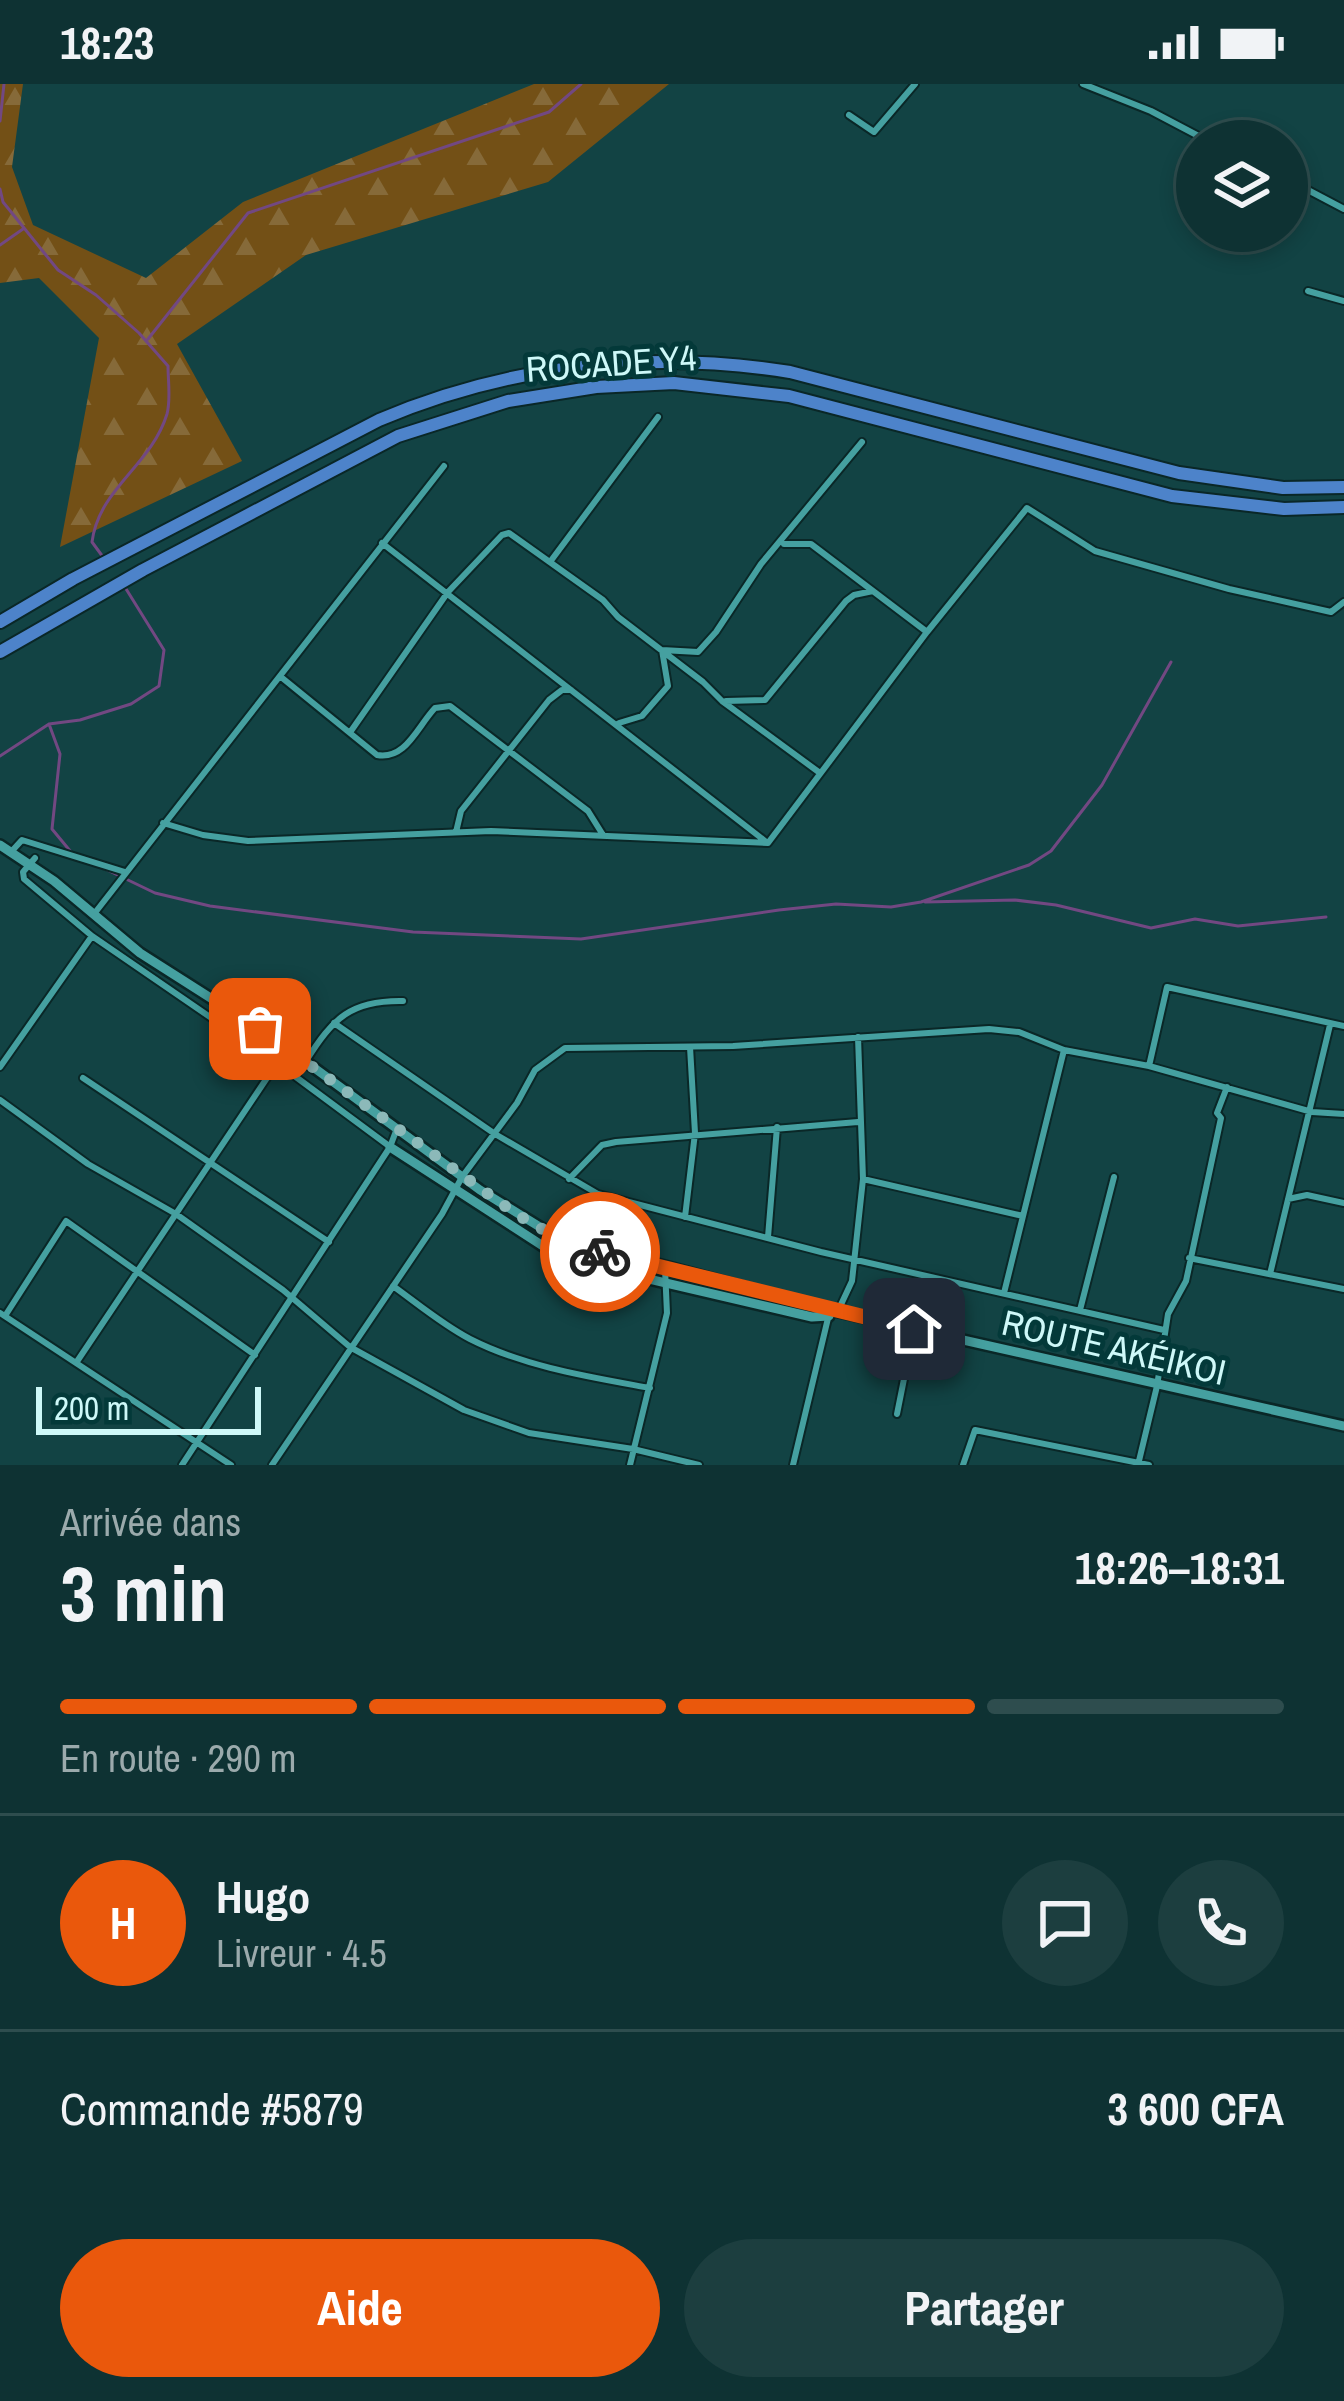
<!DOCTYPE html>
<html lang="fr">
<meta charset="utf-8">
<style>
:root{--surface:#0e3233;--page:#1c3e3f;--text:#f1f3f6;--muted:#9baaac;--line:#2e4d4e;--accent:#ea580c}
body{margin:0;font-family:"Archivo Narrow",sans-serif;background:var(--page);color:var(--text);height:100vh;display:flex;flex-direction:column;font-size:45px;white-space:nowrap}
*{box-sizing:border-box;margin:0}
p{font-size:39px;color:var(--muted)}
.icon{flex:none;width:66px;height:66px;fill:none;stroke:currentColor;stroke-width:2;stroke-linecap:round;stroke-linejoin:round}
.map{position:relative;height:1381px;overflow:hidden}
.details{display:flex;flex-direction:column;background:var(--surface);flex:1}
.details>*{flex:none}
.tools{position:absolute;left:1176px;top:36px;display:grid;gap:24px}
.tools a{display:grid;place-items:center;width:132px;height:132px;border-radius:50%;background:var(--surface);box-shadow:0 6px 18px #0003,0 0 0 3px var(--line);font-size:60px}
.scale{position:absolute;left:36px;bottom:30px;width:225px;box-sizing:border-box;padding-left:12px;border:6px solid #cef8f8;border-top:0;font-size:33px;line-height:42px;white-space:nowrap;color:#cef8f8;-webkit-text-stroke:9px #033939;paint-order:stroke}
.pin{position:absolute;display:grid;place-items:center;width:102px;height:102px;color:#fff;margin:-51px;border-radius:24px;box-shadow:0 6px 18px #0006}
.courier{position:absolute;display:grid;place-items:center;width:120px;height:120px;margin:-60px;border:9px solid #ea580c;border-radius:50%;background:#fff;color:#222;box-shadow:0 3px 15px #0007}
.summary em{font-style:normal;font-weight:800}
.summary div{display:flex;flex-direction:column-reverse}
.summary{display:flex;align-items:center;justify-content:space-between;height:204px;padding:0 60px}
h1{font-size:78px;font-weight:800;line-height:90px}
.bar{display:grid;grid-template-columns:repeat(4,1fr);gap:18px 12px;align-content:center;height:144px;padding:0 60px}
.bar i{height:15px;border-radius:9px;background:var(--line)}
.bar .active{background:var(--accent)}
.bar p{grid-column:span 4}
.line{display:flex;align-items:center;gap:30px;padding:0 60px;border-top:3px solid var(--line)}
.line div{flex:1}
.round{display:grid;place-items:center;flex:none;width:126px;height:126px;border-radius:63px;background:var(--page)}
.action{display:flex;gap:24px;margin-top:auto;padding:24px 60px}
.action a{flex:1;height:138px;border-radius:72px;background:var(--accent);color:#fff;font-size:48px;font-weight:800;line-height:138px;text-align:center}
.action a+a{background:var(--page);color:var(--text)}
.status{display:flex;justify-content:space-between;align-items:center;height:84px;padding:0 60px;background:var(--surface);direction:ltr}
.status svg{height:33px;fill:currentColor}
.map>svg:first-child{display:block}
.forest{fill:url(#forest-firs)}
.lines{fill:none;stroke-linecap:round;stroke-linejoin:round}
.stream{stroke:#724882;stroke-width:3}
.street-casing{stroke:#0a2727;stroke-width:10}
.secondary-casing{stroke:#0a2727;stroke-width:14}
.highway-casing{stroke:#0a2727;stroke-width:16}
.street{stroke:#45a0a0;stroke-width:6}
.secondary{stroke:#45a0a0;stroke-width:9}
.highway{stroke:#4d83ca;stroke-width:12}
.done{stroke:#8cb9b9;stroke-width:12;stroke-dasharray:0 21.6}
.route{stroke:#ea580c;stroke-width:15}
.labels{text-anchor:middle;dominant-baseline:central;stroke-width:10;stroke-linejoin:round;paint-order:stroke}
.street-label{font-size:36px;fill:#cef8f8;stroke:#033939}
</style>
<div class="status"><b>18:23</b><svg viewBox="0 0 49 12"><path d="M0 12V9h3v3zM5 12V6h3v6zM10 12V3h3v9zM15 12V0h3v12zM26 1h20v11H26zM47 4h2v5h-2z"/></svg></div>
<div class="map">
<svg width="1344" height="1381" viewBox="0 0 1344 1381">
<defs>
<pattern id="forest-firs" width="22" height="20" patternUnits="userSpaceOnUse" patternTransform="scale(3)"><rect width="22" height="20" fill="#735016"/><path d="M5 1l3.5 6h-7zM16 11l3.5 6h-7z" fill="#866a39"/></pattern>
</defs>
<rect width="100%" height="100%" fill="#124344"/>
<path class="forest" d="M0,0H23L12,83L33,141L146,194L243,118L534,0H669L548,98L306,171L177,260L242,377L60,463L99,254L39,194L0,199Z"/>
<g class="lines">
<path class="stream" d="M0,37L4,0
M0,105L3,118L58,186L96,211L139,249L168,282C168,297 171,315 167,330C151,382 99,404 92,458L103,473
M0,161L23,145
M148,255L248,129L549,28L581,0
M49,640L60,670L52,745L71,768
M0,672L49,640L80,636L131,620L159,602L164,566L123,500
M101,783L155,809L210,822L413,848L581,855L779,826L836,820L891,823L921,818L1029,781L1051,767L1102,701L1171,578
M925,818L1015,816L1056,821L1151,844L1195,835L1238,842L1326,833"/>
<defs>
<path id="street" d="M1083,0L1151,27L1208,57
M849,31L874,48L915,0
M1287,95L1344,125
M1308,207L1344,217
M382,459L765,757
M784,460H811L927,548
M550,478L658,333
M281,593L377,671C406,676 417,643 435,624L450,622L588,727L603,751
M726,617L765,616L846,517L854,511L873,507
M619,639L642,632L668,602L662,566L698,568L716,548L761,480L862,358
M351,647L448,508L502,451L509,449L603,516L618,533L703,598L722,617L820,689
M163,739L203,751L248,757L491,747L768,759L927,548L1027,424L1095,467L1229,505L1331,528L1344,518
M456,748L461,727L549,616L562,606H571
M11,768L22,756L125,788
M35,774L23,788L24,795L92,852
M94,830L444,382
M334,939L495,1050L598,1110L821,1168L1164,1246
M306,977C333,934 351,916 403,917
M1149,982L1167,903L1344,942
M0,983L92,852L277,979L389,1062
M83,994L329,1158
M0,1016L88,1080L176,1130L283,1206L350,1263L464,1326L529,1349L633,1365L699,1381
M569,1095L602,1061L616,1058L858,1038
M863,1095L1023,1132
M1288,1115L1307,1111L1344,1119
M685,1133L695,1049L690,963
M768,1153L777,1043
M1189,1174L1344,1205
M1270,1190L1330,941
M393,1202C418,1220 443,1241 470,1255C525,1283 590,1293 650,1304
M1004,1209L1064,966
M1080,1226L1114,1093
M838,1227L852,1197L863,1095L858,953
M0,1229L231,1381
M5,1232L66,1137L255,1271
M76,1279L277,979
M897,1330L914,1245
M182,1381L390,1063L396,1047
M272,1381L442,1130L462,1093L517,1019L535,986L565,964L733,962L989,945L1019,948L1064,966L1149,982L1312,1028L1344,1030
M630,1381L667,1229L665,1185
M793,1381L829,1230
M963,1381L975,1346L1149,1381
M1138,1381L1157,1302L1168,1230L1186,1197L1221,1034L1217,1029L1227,1003"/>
<path id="secondary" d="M0,761L54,797L140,869L275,955L480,1106L556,1153L830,1226L1344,1342
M390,1063L563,1175L812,1233L829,1232"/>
<path id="highway" d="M0,538L73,495L379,336C510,280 650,266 790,288L1179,389L1283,404L1344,403
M0,568L143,486L398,352L508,317L596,303L674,299L789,312L1172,412L1284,425L1344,423"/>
</defs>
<use href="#street" class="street-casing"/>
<use href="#secondary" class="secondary-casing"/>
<use href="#highway" class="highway-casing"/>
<use href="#street" class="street"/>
<use href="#secondary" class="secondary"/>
<use href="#highway" class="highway"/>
</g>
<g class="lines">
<path class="done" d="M260,945L516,1130L556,1153L600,1168"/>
<path class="route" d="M600,1168L914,1245"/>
</g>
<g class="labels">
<g class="street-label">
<text transform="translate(611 279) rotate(-4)">ROCADE Y4</text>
<text transform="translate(1114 1263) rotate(13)">ROUTE AKÉIKOI</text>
</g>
</g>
</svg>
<div class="tools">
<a><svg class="icon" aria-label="layers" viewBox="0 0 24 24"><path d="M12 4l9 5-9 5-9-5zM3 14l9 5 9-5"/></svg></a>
</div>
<div class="scale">200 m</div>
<div class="pin" style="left:260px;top:945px;background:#ea580c"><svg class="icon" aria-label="bag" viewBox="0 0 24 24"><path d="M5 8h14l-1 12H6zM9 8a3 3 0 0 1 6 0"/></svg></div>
<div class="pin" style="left:914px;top:1245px;background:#1f2937"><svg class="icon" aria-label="home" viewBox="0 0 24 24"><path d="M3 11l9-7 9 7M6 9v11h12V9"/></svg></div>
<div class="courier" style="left:600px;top:1168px"><svg class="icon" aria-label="bike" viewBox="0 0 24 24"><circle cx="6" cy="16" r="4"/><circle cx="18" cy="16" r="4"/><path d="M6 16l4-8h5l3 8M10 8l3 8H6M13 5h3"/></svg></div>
</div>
<section class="details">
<div class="summary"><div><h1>3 min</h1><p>Arrivée dans</p></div><em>18:26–18:31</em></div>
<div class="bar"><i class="active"></i><i class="active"></i><i class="active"></i><i></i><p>En route · 290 m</p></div>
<div class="line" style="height:216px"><b class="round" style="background:var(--accent);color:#fff">H</b><div><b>Hugo</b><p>Livreur · 4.5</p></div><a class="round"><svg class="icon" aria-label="chat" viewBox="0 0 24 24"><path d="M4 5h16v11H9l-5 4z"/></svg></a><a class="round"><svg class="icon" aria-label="phone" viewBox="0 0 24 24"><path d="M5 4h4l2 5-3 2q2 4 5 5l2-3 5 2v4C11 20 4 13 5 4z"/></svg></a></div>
<div class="line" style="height:156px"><div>Commande #5879</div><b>3 600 CFA</b></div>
<div class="action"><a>Aide</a><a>Partager</a></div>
</section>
